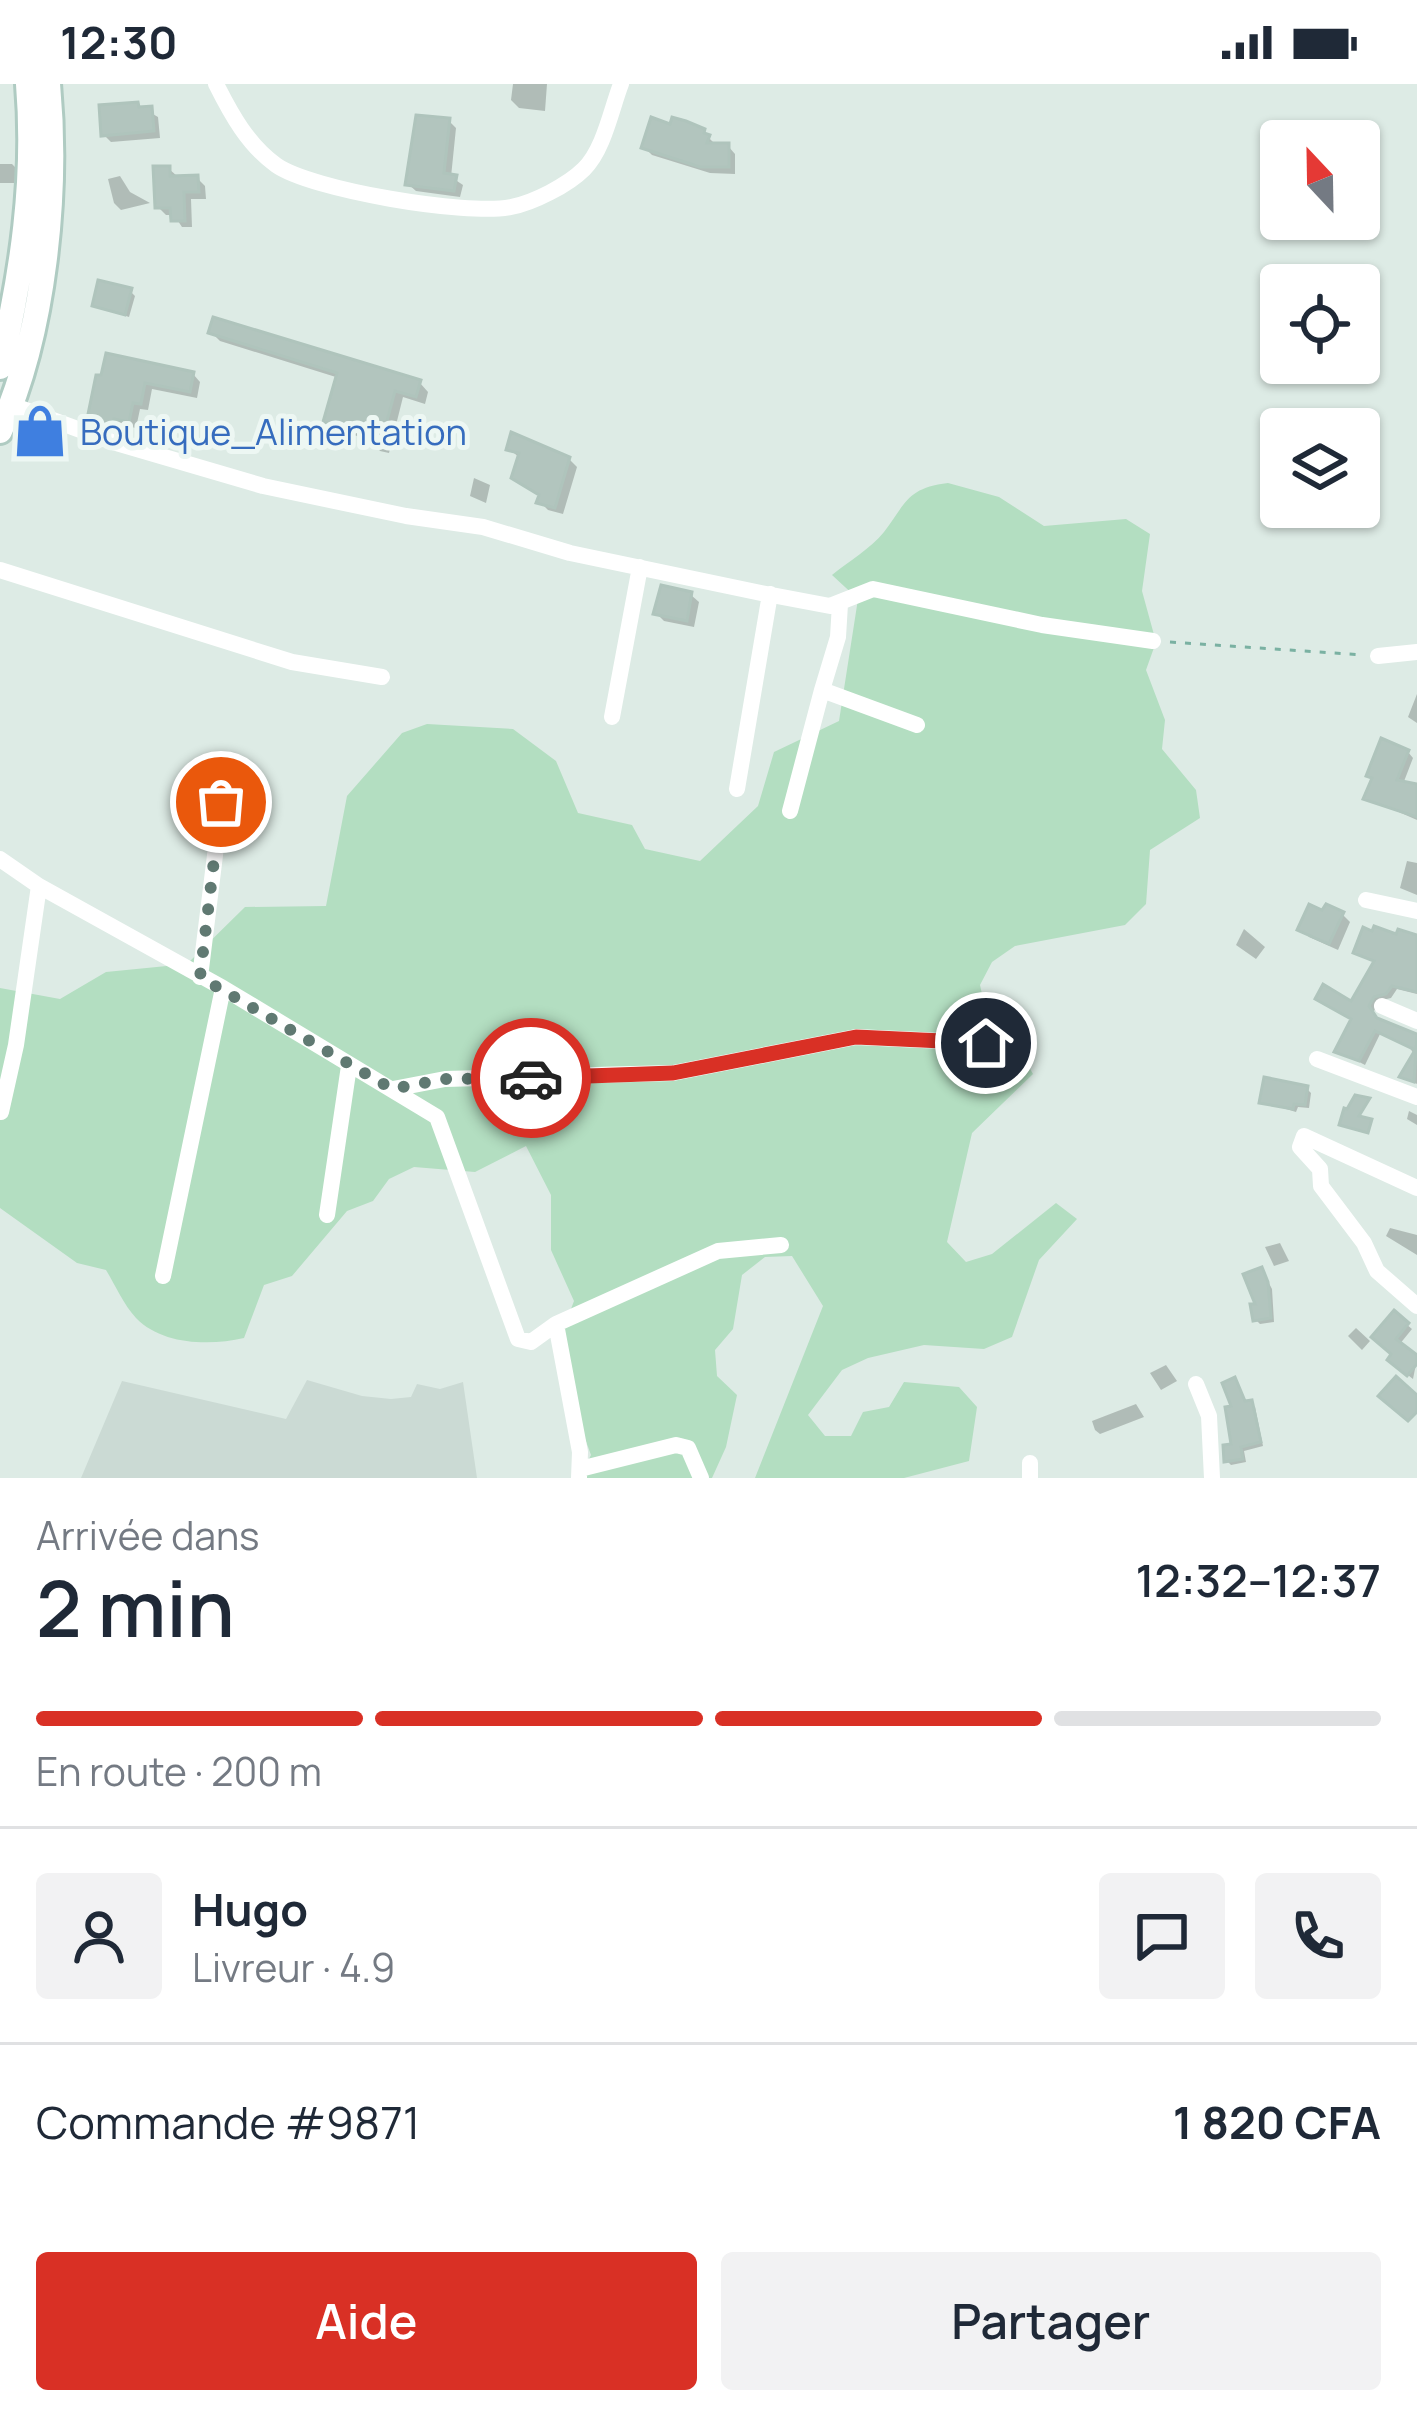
<!DOCTYPE html>
<html lang="fr">
<meta charset="utf-8">
<style>
:root{--surface:#fff;--page:#f2f2f3;--text:#1f2937;--muted:#747a83;--line:#e0e1e3;--accent:#d93025}
body{margin:0;font-family:Manrope,sans-serif;background:var(--page);color:var(--text);height:100vh;display:flex;flex-direction:column;font-size:45px;white-space:nowrap}
*{box-sizing:border-box;margin:0}
p{font-size:39px;color:var(--muted)}
.icon{flex:none;width:66px;height:66px;fill:none;stroke:currentColor;stroke-width:2;stroke-linecap:round;stroke-linejoin:round}
.map{position:relative;height:1394px;overflow:hidden}
.panel{display:flex;flex-direction:column;background:var(--surface);flex:1}
.panel>*{flex:none}
.needle{width:78px;rotate:338deg}
.buttons{position:absolute;left:1260px;top:36px;display:grid;gap:24px}
.buttons a{display:grid;place-items:center;width:120px;height:120px;border-radius:12px;background:var(--surface);box-shadow:0 3px 9px #0004;font-size:60px}
.pin{position:absolute;display:grid;place-items:center;width:102px;height:102px;color:#fff;margin:-51px;border:6px solid #fff;border-radius:50%;box-shadow:0 3px 12px #0007}
.courier{position:absolute;display:grid;place-items:center;width:120px;height:120px;margin:-60px;border:9px solid #d93025;border-radius:50%;background:#fff;color:#222;box-shadow:0 3px 15px #0007}
.head em{font-style:normal;font-weight:600}
.head div{display:flex;flex-direction:column-reverse}
.head{display:flex;align-items:center;justify-content:space-between;height:204px;padding:0 36px}
h1{font-size:78px;font-weight:600;line-height:90px}
.bar{display:grid;grid-template-columns:repeat(4,1fr);gap:18px 12px;align-content:center;height:144px;padding:0 36px}
.bar i{height:15px;border-radius:9px;background:var(--line)}
.bar .current{background:var(--accent)}
.bar p{grid-column:span 4}
.line{display:flex;align-items:center;gap:30px;padding:0 36px;border-top:3px solid var(--line)}
.line div{flex:1}
.round{display:grid;place-items:center;flex:none;width:126px;height:126px;border-radius:12px;background:var(--page)}
.cta{display:flex;gap:24px;margin-top:auto;padding:24px 36px}
.cta a{flex:1;height:138px;border-radius:12px;background:var(--accent);color:#fff;font-size:48px;font-weight:600;line-height:138px;text-align:center}
.cta a+a{background:var(--page);color:var(--text)}
.status{display:flex;justify-content:space-between;align-items:center;height:84px;padding:0 60px;background:var(--surface);direction:ltr}
.status svg{height:33px;fill:currentColor}
.map>svg:first-child{display:block}
.built{fill:#cbdad4}
.green{fill:#b3dec1}
.shadow{fill:#0003}
.building{fill:#b2c5be;stroke:#afc4bc;stroke-width:3}
.lines{fill:none;stroke-linecap:round;stroke-linejoin:round}
.secondary-casing{stroke:#afcbc2;stroke-width:30}
.path{stroke:#7ab1a2;stroke-width:3;stroke-dasharray:6 9;stroke-linecap:butt}
.street{stroke:#fff;stroke-width:16}
.secondary{stroke:#fff;stroke-width:24}
.done{stroke:#607972;stroke-width:12;stroke-dasharray:0 21.6}
.route{stroke:#d93025;stroke-width:15}
.labels{text-anchor:middle;dominant-baseline:central;stroke-width:10;stroke-linejoin:round;paint-order:stroke}
.shop-label{font-size:36px;fill:#366cbe;stroke:#edf7f3;text-anchor:start}
</style>
<div class="status"><b>12:30</b><svg viewBox="0 0 49 12"><path d="M0 12V9h3v3zM5 12V6h3v6zM10 12V3h3v9zM15 12V0h3v12zM26 1h20v11H26zM47 4h2v5h-2z"/></svg></div>
<div class="map">
<svg width="1417" height="1394" viewBox="0 0 1417 1394">
<rect width="100%" height="100%" fill="#ddebe5"/>
<path class="built" d="M307,1296L362,1312L391,1315L411,1313L417,1300L440,1305L463,1298L477,1394H81L122,1297L286,1335Z"/>
<path class="green" d="M948,399L999,413L1044,442L1126,435L1150,450L1142,507L1156,558L1146,586L1165,636L1162,665L1196,706L1200,734L1150,766L1146,820L1125,841L1015,862L992,878L980,901L986,928L1006,943L1033,990L972,1049L947,1158L966,1178L992,1170L1056,1119L1077,1135L1039,1176L1012,1253L984,1265L924,1261L868,1274L842,1286L808,1331L825,1352H851L863,1328L889,1323L904,1298L959,1303L977,1323L969,1377L904,1394H755L823,1222L792,1172L765,1173L742,1191L733,1245L715,1266L717,1292L737,1311L726,1363L712,1394H579L591,1371L554,1270L574,1217L551,1166V1111L526,1062L475,1088L414,1083L389,1095L373,1117L347,1127L292,1192L264,1201L244,1254C210,1262 162,1261 136,1234C124,1221 115,1201 106,1186L77,1179L0,1124V904L60,915L106,888L187,880L245,823L326,822L347,712L402,649L427,640L513,645L556,677L578,729L632,741L645,765L700,777L758,722L774,668L839,637L858,515L832,491C848,478 871,464 884,448C906,419 907,404 948,399Z"/>
<path class="shadow" d="M513,0H547L545,27L519,24L511,16Z
M137,21L158,33L160,54L111,58L104,51Z
M449,37L456,44L451,93L463,101L460,113L416,107L408,100Z
M703,48L717,62H728L735,70V90L710,89L652,71L644,63Z
M0,80H12L17,85L16,99H0Z
M169,85L177,92L197,94L205,102L206,115H191L192,143H182L174,131H166L158,123Z
M120,92L130,108L150,119L121,126L114,119L108,95Z
M130,207L135,212L129,233L95,221Z
M211,248L420,299L428,308L425,320L403,313L389,369L380,367L372,356L335,346L327,337L339,294L220,257Z
M193,290L200,298L197,314L152,305L148,326L140,325L136,344L121,341L120,347L98,341L91,334L99,294Z
M509,365L569,375L577,383L563,430L548,426L540,418L541,413L523,401L520,374Z
M474,394L490,401L486,419L470,412Z
M691,511L699,518L694,543L664,537L656,529Z
M1417,610V639L1408,633Z
M1408,668L1413,674L1403,700L1417,703V736L1367,714Z
M1407,777L1417,779V811L1400,804Z
M1342,830L1350,838L1338,866L1309,853L1301,845Z
M1244,845L1265,863L1256,875L1236,861Z
M1417,855V910L1397,905L1391,914L1378,917L1373,930L1378,937L1417,953V1000L1403,992L1415,972L1410,964L1380,950L1365,981L1338,967L1354,936L1352,921L1377,879L1356,868Z
M1306,1004L1311,1009L1309,1024L1298,1023L1296,1028L1262,1018Z
M1409,1027L1417,1031V1041L1407,1035Z
M1390,1144L1417,1151V1171L1386,1152Z
M1280,1159L1289,1177L1274,1182L1265,1163Z
M1262,1186L1272,1205L1274,1238L1260,1240L1255,1235Z
M1394,1230L1412,1245L1399,1261L1417,1275L1413,1295L1395,1281Z
M1356,1244L1370,1257L1362,1266L1348,1252Z
M1166,1281L1177,1297L1161,1306L1150,1289Z
M1238,1301L1247,1320L1255,1323L1263,1362L1244,1367L1246,1378L1231,1381L1227,1377L1234,1362Z
M1136,1320L1144,1333L1100,1350L1095,1346L1092,1337Z"/>
<path class="building" d="M138,18L139,23L152,22L154,47L101,52L99,21Z
M416,31L450,34L444,89L457,91L454,107L405,101Z
M651,33L670,40L672,33L686,37L705,45L704,49L710,51L707,59H729V83H700L641,64Z
M153,82H170V92L198,91L199,108H184L185,137H171L170,124H155Z
M98,196L132,204L125,231L92,222Z
M213,233L421,296L416,313L395,307L380,363L368,359L370,351L323,338L337,289L208,249Z
M106,269L194,288L190,308L145,299L141,320L133,319L129,338L114,335L113,341L87,335L96,291H101Z
M511,348L570,373L555,424L536,419L539,411L511,394L519,369L506,366Z
M661,501L692,508L687,537L653,530Z
M1381,654L1409,666L1397,696L1417,700V733L1363,715L1372,694L1366,692Z
M1309,820L1322,826L1326,820L1344,828L1329,860L1297,846Z
M1374,842L1396,850L1398,845L1417,851V908L1392,902L1386,910L1374,913L1369,922L1377,934L1417,950L1414,998L1399,993L1415,966L1375,947L1359,977L1334,968L1351,935L1315,915L1323,900L1351,917L1374,877L1353,869L1363,843L1372,847Z
M1264,993L1308,1002L1305,1021L1294,1020L1293,1025L1259,1019Z
M1355,1011L1370,1014L1359,1032L1372,1035L1368,1049L1339,1041L1344,1024L1347,1025Z
M1262,1183L1268,1198L1271,1234L1253,1237L1250,1220H1255L1243,1190Z
M1394,1226L1409,1239L1396,1255L1417,1271V1280L1407,1292L1387,1276L1391,1270L1371,1253Z
M1396,1292L1417,1311V1328L1408,1337L1378,1312Z
M1235,1293L1245,1317L1252,1316L1261,1358L1241,1363L1243,1375L1224,1378L1223,1361L1231,1360L1225,1323L1231,1322L1222,1299Z"/>
<g class="lines">
<defs>
<path id="secondary" d="M0,283C22,190 36,96 28,0
M0,347C45,249 58,107 48,0"/>
</defs>
<use href="#secondary" class="secondary-casing"/>
<path class="path" d="M1170,558L1364,571"/>
<path class="street" d="M216,0C231,30 248,61 276,81C311,106 467,132 511,123C533,119 568,101 584,85C604,65 611,26 621,0
M12,321L113,358L263,402L406,432L483,443L570,469L761,509L830,522L873,505L1042,541L1153,557
M0,486L292,578L382,593
M840,520L838,553L822,606L917,641
M1378,572L1417,568
M612,633L640,483
M737,705L770,510
M790,727L822,606
M0,775L39,802L223,904L437,1033L518,1255L531,1258L556,1240L580,1368L579,1394
M1366,816L1417,827
M200,893L226,682
M1382,922L1417,937
M1317,975L1417,1013
M393,1005L445,995L673,989L856,953L986,959
M1,1028L16,961L39,802
M1417,1104L1304,1052L1300,1063L1320,1085L1321,1102L1364,1159L1377,1187L1417,1222
M327,1131L349,982
M163,1192L223,904
M556,1240L718,1167L781,1161
M1196,1300L1209,1332L1212,1394
M580,1385L676,1361L688,1364L701,1394
M1030,1394V1379"/>
<use href="#secondary" class="secondary"/>
</g>
<g class="lines">
<path class="done" d="M221,718L200,893L392,1005L445,995L531,994"/>
<path class="route" d="M531,994L673,989L856,953L986,959"/>
</g>
<defs>
<symbol id="shop-bare" viewBox="-9 -9 18 18"><path d="M-5-2.5h2.3a2.7 3.5 0 0 1 5.4 0H5L5.5 6h-11ZM-1.5-2.5h3a1.5 2.3 0 0 0-3 0Z" fill="#3f7fe0" stroke="#edf7f3" stroke-width="2.5" paint-order="stroke"/></symbol>
</defs>
<g fill-rule="evenodd">
<use href="#shop-bare" x="2" y="309" width="76" height="76"/>
</g>
<g class="labels">
<g class="shop-label">
<text x="80" y="347">Boutique_Alimentation</text>
</g>
</g>
</svg>
<div class="buttons">
<a><svg class="needle" viewBox="-14 -14 28 28"><path d="M0-13l5 13h-10z" fill="#e53935"/><path d="M0 13l5-13h-10z" fill="#747a83"/></svg></a>
<a><svg class="icon" aria-label="locate" viewBox="0 0 24 24"><circle cx="12" cy="12" r="6"/><path d="M12 2v4M12 18v4M2 12h4M18 12h4"/></svg></a>
<a><svg class="icon" aria-label="layers" viewBox="0 0 24 24"><path d="M12 4l9 5-9 5-9-5zM3 14l9 5 9-5"/></svg></a>
</div>
<div class="pin" style="left:221px;top:718px;background:#ea580c"><svg class="icon" aria-label="bag" viewBox="0 0 24 24"><path d="M5 8h14l-1 12H6zM9 8a3 3 0 0 1 6 0"/></svg></div>
<div class="pin" style="left:986px;top:959px;background:#1f2937"><svg class="icon" aria-label="home" viewBox="0 0 24 24"><path d="M3 11l9-7 9 7M6 9v11h12V9"/></svg></div>
<div class="courier" style="left:531px;top:994px"><svg class="icon" aria-label="car" viewBox="0 0 24 24"><path d="M5 17H2v-5l4-1 3-4h7l3 4 3 1v5h-3M9 17h6M6 11h13"/><circle cx="7" cy="17" r="2"/><circle cx="17" cy="17" r="2"/></svg></div>
</div>
<section class="panel">
<div class="head"><div><h1>2 min</h1><p>Arrivée dans</p></div><em>12:32–12:37</em></div>
<div class="bar"><i class="current"></i><i class="current"></i><i class="current"></i><i></i><p>En route · 200 m</p></div>
<div class="line" style="height:216px"><a class="round"><svg class="icon" aria-label="person" viewBox="0 0 24 24"><circle cx="12" cy="8" r="4"/><path d="M4 21q1-7 8-7t8 7"/></svg></a><div><b>Hugo</b><p>Livreur · 4.9</p></div><a class="round"><svg class="icon" aria-label="chat" viewBox="0 0 24 24"><path d="M4 5h16v11H9l-5 4z"/></svg></a><a class="round"><svg class="icon" aria-label="phone" viewBox="0 0 24 24"><path d="M5 4h4l2 5-3 2q2 4 5 5l2-3 5 2v4C11 20 4 13 5 4z"/></svg></a></div>
<div class="line" style="height:156px"><div>Commande #9871</div><b>1 820 CFA</b></div>
<div class="cta"><a>Aide</a><a>Partager</a></div>
</section>
